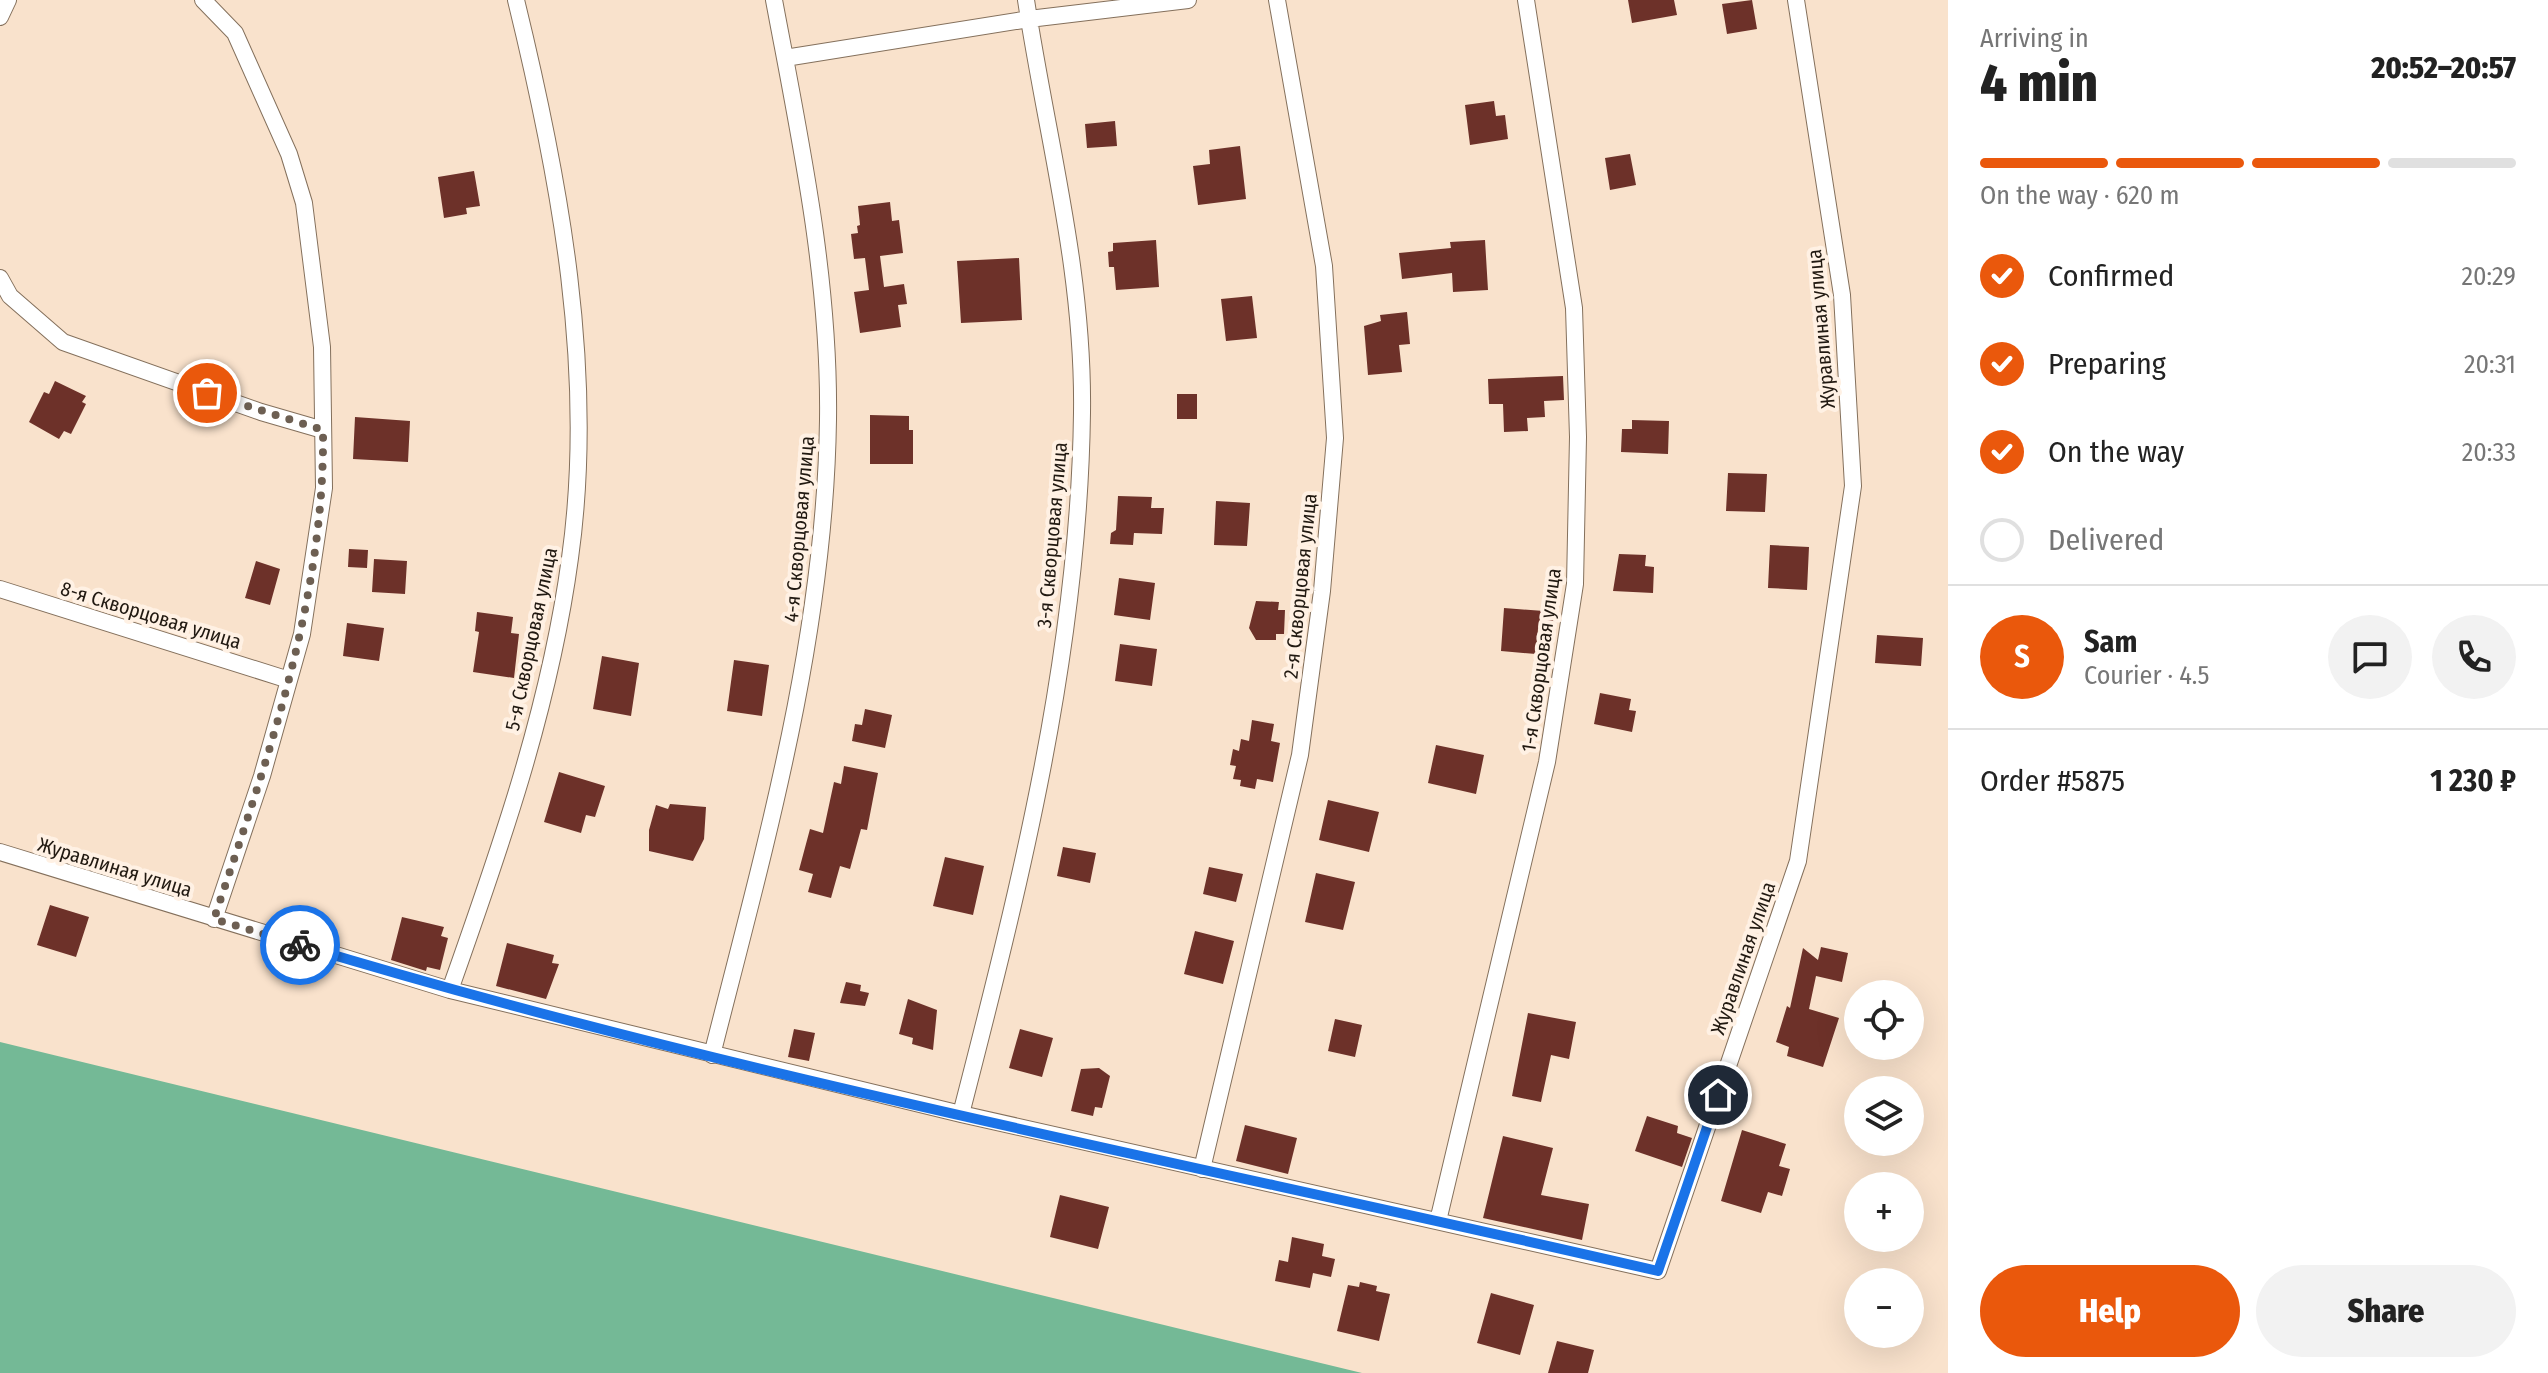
<!DOCTYPE html>
<meta charset="utf-8">
<style>
:root{--surface:#fff;--page:#f2f2f2;--text:#222;--muted:#767676;--line:#e0e0e0;--accent:#ea580c}
body{margin:0;font-family:"Fira Sans Condensed",sans-serif;background:var(--page);color:var(--text);height:100vh;display:flex;flex-direction:column;font-size:30px;white-space:nowrap}
*{box-sizing:border-box;margin:0}
p{font-size:26px;color:var(--muted)}
.icon{flex:none;width:44px;height:44px;fill:none;stroke:currentColor;stroke-width:2;stroke-linecap:round;stroke-linejoin:round}
.map{position:relative;flex:1;overflow:hidden}
.side{display:flex;flex-direction:column;background:var(--surface);width:600px}
.side>*{flex:none}
.buttons{position:absolute;left:1844px;top:980px;display:grid;gap:16px}
.buttons a{display:grid;place-items:center;width:80px;height:80px;border-radius:50%;background:var(--surface);box-shadow:0 8px 32px #0002;font-size:40px}
.pin{position:absolute;display:grid;place-items:center;width:68px;height:68px;color:#fff;margin:-34px;border:4px solid #fff;border-radius:50%;box-shadow:0 2px 8px #0007}
.courier{position:absolute;display:grid;place-items:center;width:80px;height:80px;margin:-40px;border:6px solid #1a73e8;border-radius:50%;background:#fff;color:#222;box-shadow:0 2px 10px #0007}
.summary em{font-style:normal;font-weight:800}
.summary div{display:flex;flex-direction:column-reverse}
.summary{display:flex;align-items:center;justify-content:space-between;height:136px;padding:0 32px}
h1{font-size:52px;font-weight:800;line-height:60px}
.bar{display:grid;grid-template-columns:repeat(4,1fr);gap:12px 8px;align-content:center;height:96px;padding:0 32px}
.bar i{height:10px;border-radius:6px;background:var(--line)}
.bar .selected{background:var(--accent)}
.bar p{grid-column:span 4}
.line{display:flex;align-items:center;gap:20px;padding:0 32px;border-top:2px solid var(--line)}
.line div{flex:1}
.round{display:grid;place-items:center;flex:none;width:84px;height:84px;border-radius:42px;background:var(--page)}
ol{padding:0 32px;list-style:none}
li{display:flex;align-items:center;gap:24px;height:88px}
li p{margin-inline-start:auto}
li .icon{padding:8px;border-radius:50%;background:var(--accent);color:#fff;stroke-width:4}
li:last-child{color:var(--muted)}
li i{width:44px;height:44px;border:4px solid var(--line);border-radius:50%}
.button{display:flex;gap:16px;margin-top:auto;padding:16px 32px}
.button a{flex:1;height:92px;border-radius:48px;background:var(--accent);color:#fff;font-size:32px;font-weight:800;line-height:92px;text-align:center}
.button a+a{background:var(--page);color:var(--text)}
main{display:flex;flex:1;min-height:0}
.map>svg:first-child{display:block}
.forest{fill:#74b996}
.building{fill:#6d3129}
.lines{fill:none;stroke-linecap:round;stroke-linejoin:round}
.minor-casing{stroke:#84705c;stroke-width:18}
.minor{stroke:#fff;stroke-width:16}
.done{stroke:#6d5f52;stroke-width:8;stroke-dasharray:0 14.4}
.route{stroke:#1a73e8;stroke-width:10}
.labels{text-anchor:middle;dominant-baseline:central;stroke-width:8;stroke-linejoin:round;paint-order:stroke}
.street-label{font-size:20px;fill:#211911;stroke:#fff1e4}
</style>
<main>
<div class="map">
<svg width="1948" height="1373" viewBox="0 0 1948 1373">
<rect width="100%" height="100%" fill="#f9e2cc"/>
<path class="forest" d="M0,1042L1362,1373H0Z"/>
<path class="building" d="M1628,0H1674L1677,15L1632,23Z
M1752,0L1757,29L1727,34L1722,4Z
M1494,101L1496,116L1505,115L1508,139L1470,145L1465,105Z
M1115,121L1117,146L1087,148L1085,124Z
M1240,146L1246,199L1198,205L1193,166L1210,164L1209,150Z
M1630,154L1636,185L1610,190L1605,158Z
M474,171L480,206L466,208L467,214L444,218L438,177Z
M890,202L892,221L899,220L903,253L880,256L884,287L904,284L907,304L898,305L901,327L860,333L854,292L869,290L865,258L854,259L851,234L858,233L857,226L860,225L858,206Z
M1156,240L1159,287L1116,290L1114,267H1109L1108,252L1113,251V243Z
M1485,240L1488,290L1453,292L1452,273L1402,279L1399,253L1451,248L1450,242Z
M1019,258L1022,320L961,323L957,261Z
M1252,296L1257,338L1226,341L1221,299Z
M1407,312L1410,344L1399,345L1402,372L1368,375L1364,326L1381,321L1380,315Z
M1563,376L1564,400L1544,401L1545,417L1527,418L1528,431L1504,432L1503,404H1489L1488,379Z
M55,381L86,396L82,402L86,404L71,434L64,431L59,439L29,422L44,392L49,394Z
M1177,394H1197V419H1177Z
M870,415L909,416V430H913V464H870Z
M355,417L410,421L408,462L353,459Z
M1632,420L1669,421L1668,454L1621,452L1622,429H1632Z
M1728,473L1767,474L1765,512L1726,511Z
M1118,496L1152,497L1151,508H1164L1162,534L1134,533L1133,545L1110,544L1111,533L1116,530Z
M1216,501L1250,503L1247,546L1214,545Z
M1770,545L1809,547L1807,590L1768,588Z
M349,549L368,550L367,568L348,567Z
M1619,554L1646,555L1645,566L1654,567L1653,593L1613,591Z
M374,559L407,561L405,594L372,592Z
M256,561L280,569L270,605L245,598Z
M1119,578L1155,583L1150,620L1114,615Z
M1256,601L1279,602L1278,610H1285L1284,634H1276V640H1256L1249,628Z
M1504,608L1557,612L1555,631L1538,629L1536,654L1501,651Z
M477,612L513,617L511,633L519,634L514,678L473,672L479,632L475,631Z
M347,623L384,628L379,661L343,656Z
M1877,635L1923,638L1921,666L1875,663Z
M1120,644L1157,649L1152,686L1115,681Z
M602,656L639,663L631,716L593,709Z
M734,660L769,665L762,716L727,711Z
M1600,693L1631,699L1629,710L1636,711L1632,732L1594,724Z
M865,709L892,715L885,748L852,741L855,724L862,725Z
M1252,720L1274,724L1271,741L1280,743L1273,782L1257,779L1255,789L1240,786L1241,780L1233,779L1236,766L1230,765L1233,749L1239,751L1241,739L1249,741Z
M1436,745L1484,755L1476,794L1428,783Z
M844,766L878,773L867,830L861,829L850,869L840,866L831,898L808,892L813,874L799,870L810,829L823,833L834,782L841,784Z
M559,772L605,786L595,817L586,815L581,833L544,822Z
M1328,800L1379,812L1369,852L1319,840Z
M670,804L706,807L704,839L693,861L649,851V830L656,805L668,809Z
M1063,847L1096,853L1090,883L1057,876Z
M945,857L984,866L973,915L933,906Z
M1209,867L1243,874L1236,902L1203,894Z
M1316,873L1355,882L1343,930L1305,922Z
M50,905L89,917L76,957L37,945Z
M402,917L444,927L441,936L448,938L440,970L427,967L426,971L391,960Z
M1195,931L1234,941L1223,984L1184,974Z
M507,943L554,955L552,963L559,964L546,999L496,986Z
M1821,947L1848,953L1842,982L1816,976L1809,1009L1839,1018L1823,1067L1787,1056L1789,1047L1776,1042L1787,1006L1790,1008L1803,948L1818,960Z
M846,982L861,985L860,991L869,993L865,1006L840,1003Z
M908,999L937,1010L933,1050L912,1044L913,1038L899,1034Z
M1528,1013L1576,1022L1569,1059L1551,1055L1541,1102L1512,1096Z
M1335,1019L1362,1025L1355,1057L1328,1051Z
M794,1029L815,1033L809,1061L788,1057Z
M1020,1029L1053,1038L1042,1077L1009,1068Z
M1099,1068L1110,1076L1102,1108L1095,1107L1093,1116L1071,1111L1081,1069Z
M1647,1116L1678,1126L1677,1133L1692,1138L1682,1167L1635,1151Z
M1245,1125L1297,1138L1288,1174L1236,1161Z
M1742,1130L1786,1144L1779,1166L1790,1169L1782,1196L1768,1192L1761,1213L1721,1201Z
M1503,1136L1553,1148L1541,1195L1589,1204L1582,1240L1483,1218Z
M1060,1195L1109,1207L1098,1249L1050,1237Z
M1292,1237L1324,1244L1322,1256L1335,1259L1331,1277L1313,1273L1310,1288L1275,1281L1279,1260L1288,1262Z
M1360,1282L1377,1286L1376,1291L1390,1294L1379,1341L1337,1331L1348,1285L1359,1287Z
M1491,1293L1534,1305L1520,1355L1477,1343Z
M1557,1341L1594,1350L1588,1373H1548Z"/>
<g class="lines">
<defs>
<path id="minor" d="M203,0L235,33L289,154L304,203L322,347L324,488L302,634L262,776L214,919
M0,17L8,0
M785,58L1029,19L1188,0
M0,278L10,296L63,342L261,412L323,430
M0,589L289,680
M0,852L450,990L961,1114L1658,1271L1798,861L1853,486L1842,295L1796,0
M450,990C500,849 550,707 570,558C596,373 560,180 516,0
M712,1055C765,846 825,637 828,420C830,278 800,139 774,0
M961,1114C1020,885 1079,652 1082,413C1084,270 1047,139 1026,0
M1202,1169L1300,755L1322,591L1335,438L1324,266L1277,0
M1438,1221L1547,762L1575,584L1578,437L1574,308L1526,0"/>
</defs>
<use href="#minor" class="minor-casing"/>
<use href="#minor" class="minor"/>
</g>
<g class="lines">
<path class="done" d="M207,393L323,430C325,600 267,760 214,919L300,945"/>
<path class="route" d="M300,945C746,1080 1205,1166 1658,1271L1718,1095"/>
</g>
<g class="labels">
<g class="street-label">
<text transform="translate(1821 329) rotate(-95)">Журавлиная улица</text>
<text transform="translate(799 529) rotate(-85)">4-я Скворцовая улица</text>
<text transform="translate(1052 535) rotate(-85)">3-я Скворцовая улица</text>
<text transform="translate(1300 586) rotate(-84)">2-я Скворцовая улица</text>
<text transform="translate(151 615) rotate(17)">8-я Скворцовая улица</text>
<text transform="translate(531 639) rotate(-78)">5-я Скворцовая улица</text>
<text transform="translate(1541 660) rotate(-82)">1-я Скворцовая улица</text>
<text transform="translate(115 867) rotate(17)">Журавлиная улица</text>
<text transform="translate(1743 958) rotate(-71)">Журавлиная улица</text>
</g>
</g>
</svg>
<div class="buttons">
<a><svg class="icon" aria-label="locate" viewBox="0 0 24 24"><circle cx="12" cy="12" r="6"/><path d="M12 2v4M12 18v4M2 12h4M18 12h4"/></svg></a>
<a><svg class="icon" aria-label="layers" viewBox="0 0 24 24"><path d="M12 4l9 5-9 5-9-5zM3 14l9 5 9-5"/></svg></a>
<a>+</a>
<a>−</a>
</div>
<div class="pin" style="left:207px;top:393px;background:#ea580c"><svg class="icon" aria-label="bag" viewBox="0 0 24 24"><path d="M5 8h14l-1 12H6zM9 8a3 3 0 0 1 6 0"/></svg></div>
<div class="pin" style="left:1718px;top:1095px;background:#1f2937"><svg class="icon" aria-label="home" viewBox="0 0 24 24"><path d="M3 11l9-7 9 7M6 9v11h12V9"/></svg></div>
<div class="courier" style="left:300px;top:945px"><svg class="icon" aria-label="bike" viewBox="0 0 24 24"><circle cx="6" cy="16" r="4"/><circle cx="18" cy="16" r="4"/><path d="M6 16l4-8h5l3 8M10 8l3 8H6M13 5h3"/></svg></div>
</div>
<section class="side">
<div class="summary"><div><h1>4 min</h1><p>Arriving in</p></div><em>20:52–20:57</em></div>
<div class="bar"><i class="selected"></i><i class="selected"></i><i class="selected"></i><i></i><p>On the way · 620 m</p></div>
<ol>
<li><svg class="icon" aria-label="check" viewBox="0 0 24 24"><path d="M5 12l5 5 9-10"/></svg>Confirmed<p>20:29</p></li>
<li><svg class="icon" aria-label="check" viewBox="0 0 24 24"><path d="M5 12l5 5 9-10"/></svg>Preparing<p>20:31</p></li>
<li><svg class="icon" aria-label="check" viewBox="0 0 24 24"><path d="M5 12l5 5 9-10"/></svg>On the way<p>20:33</p></li>
<li><i></i>Delivered</li>
</ol>
<div class="line" style="height:144px"><b class="round" style="background:var(--accent);color:#fff">S</b><div><b>Sam</b><p>Courier · 4.5</p></div><a class="round"><svg class="icon" aria-label="chat" viewBox="0 0 24 24"><path d="M4 5h16v11H9l-5 4z"/></svg></a><a class="round"><svg class="icon" aria-label="phone" viewBox="0 0 24 24"><path d="M5 4h4l2 5-3 2q2 4 5 5l2-3 5 2v4C11 20 4 13 5 4z"/></svg></a></div>
<div class="line" style="height:104px"><div>Order #5875</div><b>1 230 ₽</b></div>
<div class="button"><a>Help</a><a>Share</a></div>
</section>
</main>
